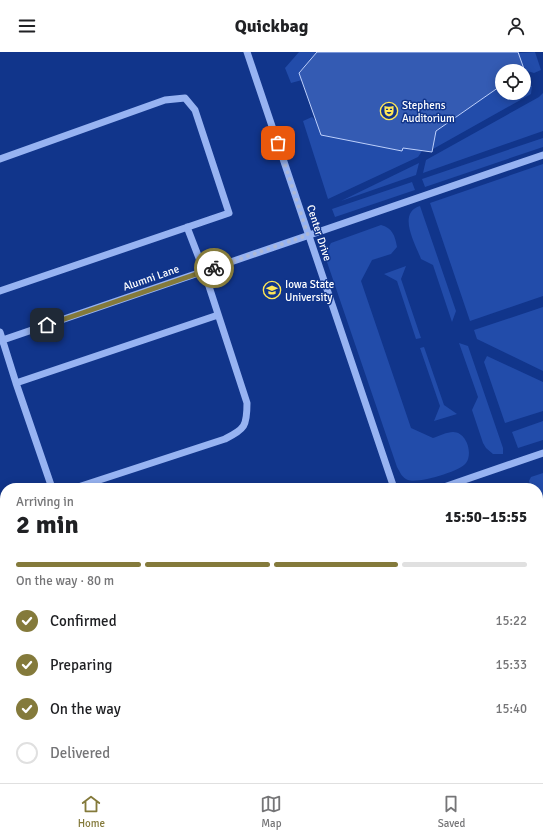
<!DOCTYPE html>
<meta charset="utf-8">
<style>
:root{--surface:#fff;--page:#f6f6f6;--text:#202124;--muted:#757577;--line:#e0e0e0;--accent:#847a3b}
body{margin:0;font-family:Signika,sans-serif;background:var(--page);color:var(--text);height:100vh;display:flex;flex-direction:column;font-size:15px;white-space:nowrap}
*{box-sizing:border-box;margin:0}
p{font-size:13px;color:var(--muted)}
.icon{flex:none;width:22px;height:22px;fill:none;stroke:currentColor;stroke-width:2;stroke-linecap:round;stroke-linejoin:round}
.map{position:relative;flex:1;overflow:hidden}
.drawer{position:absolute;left:0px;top:431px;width:543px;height:300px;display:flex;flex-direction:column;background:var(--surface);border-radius:16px 16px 0 0;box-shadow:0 2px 10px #0003}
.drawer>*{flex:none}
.controls{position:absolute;left:495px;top:12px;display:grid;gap:8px}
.controls a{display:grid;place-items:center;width:36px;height:36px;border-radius:50%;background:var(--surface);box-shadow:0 2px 10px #0003;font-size:20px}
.pin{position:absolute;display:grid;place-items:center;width:34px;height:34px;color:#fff;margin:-17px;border-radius:8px;box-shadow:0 2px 6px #0006}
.courier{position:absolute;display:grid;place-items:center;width:40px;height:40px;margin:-20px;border:3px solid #847a3b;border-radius:50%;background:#fff;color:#222;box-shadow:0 1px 5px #0007}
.overview em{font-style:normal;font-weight:700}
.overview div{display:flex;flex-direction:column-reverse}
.overview{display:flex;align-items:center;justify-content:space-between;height:68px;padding:0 16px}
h1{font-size:26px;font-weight:700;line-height:30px}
.bar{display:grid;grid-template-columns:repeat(4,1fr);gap:6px 4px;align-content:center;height:48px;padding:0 16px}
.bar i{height:5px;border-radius:3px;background:var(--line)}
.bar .selected{background:var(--accent)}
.bar p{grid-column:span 4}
ol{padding:0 16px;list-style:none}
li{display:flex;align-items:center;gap:12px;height:44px}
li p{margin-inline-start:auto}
li .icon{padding:4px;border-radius:50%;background:var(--accent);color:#fff;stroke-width:4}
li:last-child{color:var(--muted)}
li i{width:22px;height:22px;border:2px solid var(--line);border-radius:50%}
header{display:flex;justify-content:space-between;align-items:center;height:52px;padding:0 16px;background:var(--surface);font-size:18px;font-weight:700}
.menu{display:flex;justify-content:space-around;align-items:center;height:56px;border-top:1px solid var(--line);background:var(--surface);font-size:11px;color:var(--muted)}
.menu a{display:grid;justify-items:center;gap:2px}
.menu .selected{color:var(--accent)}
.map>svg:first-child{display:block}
.green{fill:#224caa}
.building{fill:#345bb3;stroke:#bed1fd}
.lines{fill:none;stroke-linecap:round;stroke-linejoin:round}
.minor{stroke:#97b3f2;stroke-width:7}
.done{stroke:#acb8d6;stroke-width:4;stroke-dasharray:0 7.2}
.route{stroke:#847a3b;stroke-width:5}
.labels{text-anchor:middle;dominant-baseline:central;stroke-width:3;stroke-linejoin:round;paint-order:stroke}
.poi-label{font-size:11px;fill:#fff;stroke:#11358b;text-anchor:start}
.street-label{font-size:11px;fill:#fff;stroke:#11358b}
</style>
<header><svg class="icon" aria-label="menu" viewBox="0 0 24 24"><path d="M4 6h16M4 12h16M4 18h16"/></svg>Quickbag<svg class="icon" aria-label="person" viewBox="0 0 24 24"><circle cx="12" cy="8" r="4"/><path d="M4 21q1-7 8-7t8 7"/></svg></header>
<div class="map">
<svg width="543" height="731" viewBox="0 0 543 731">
<rect width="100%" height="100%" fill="#11358b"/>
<path class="green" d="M299,0H317L299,20L302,28L291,31L285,16Z
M535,0L541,18L534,21L524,18L518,1Z
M502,33V41H524V33L532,34L531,42L433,97L436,79Z
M543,41V79L423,121L426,108L539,45Z
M312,65L317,70L321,83L402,99L405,81L418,98L422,99L418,105L328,147L303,69Z
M543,86V95L425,135L422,127Z
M419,111L416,123L341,149Z
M543,112V244L470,269L430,151Z
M412,130L415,138L335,165L332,157Z
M420,154L456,259L452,270L433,213L421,207C415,191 397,161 420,154Z
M381,173C392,176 395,183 397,195L391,202L372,208L361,229L411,376L433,386C439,384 447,380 453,380C467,380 473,402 466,411C461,419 418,432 408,428C402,426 400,420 397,415L327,210L326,200L331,191Z
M406,214L401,227L421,286L416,287L397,229L384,222Z
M543,255V319L477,287L474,278Z
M459,291L468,294L503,396V402H493L486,396L483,391L472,358L478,345Z
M424,295L444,353L457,362L434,369L440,354L420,296Z
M487,304L543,330V359L505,371L484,310Z
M543,369V388L518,396L512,380Z
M543,421V471L538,456V436H531L529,429L531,425Z"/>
<path class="building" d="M317,0H518L524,17L522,19H502V33L436,79L432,100L403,96L402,99L321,83L299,21Z"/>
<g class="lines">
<path class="minor" d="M247,0L394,436
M0,107L165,48L185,46L195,58L229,161L0,239
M0,280L16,331L218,263
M0,289L543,103
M16,331L52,436
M75,436L225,387C245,377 247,374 247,351L204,219L187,175
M441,436L543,401
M0,461L5,459
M143,726L144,731
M368,726L369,731
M493,726L495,731
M81,731L95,726"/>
</g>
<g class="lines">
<path class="done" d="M214,216L308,183L278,91"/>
<path class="route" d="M47,273L214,216"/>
</g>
<defs>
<symbol id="theatre-ring" viewBox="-11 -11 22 22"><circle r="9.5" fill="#11358b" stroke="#ffe758" stroke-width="1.5"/><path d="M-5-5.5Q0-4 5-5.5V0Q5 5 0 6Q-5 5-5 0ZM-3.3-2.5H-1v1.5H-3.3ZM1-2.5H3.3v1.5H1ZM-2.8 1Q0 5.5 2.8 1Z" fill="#ffe758"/></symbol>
<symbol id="university-ring" viewBox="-11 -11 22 22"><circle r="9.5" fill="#11358b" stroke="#ffe758" stroke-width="1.5"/><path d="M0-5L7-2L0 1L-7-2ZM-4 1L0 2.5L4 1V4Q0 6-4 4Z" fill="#ffe758"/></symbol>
</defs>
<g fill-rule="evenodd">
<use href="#theatre-ring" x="379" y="49" width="20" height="20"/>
<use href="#university-ring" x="262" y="228" width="20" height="20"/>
</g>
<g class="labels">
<g class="poi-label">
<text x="402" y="53">Stephens<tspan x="402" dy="13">Auditorium</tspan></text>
<text x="285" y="232">Iowa State<tspan x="285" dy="13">University</tspan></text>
</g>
<g class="street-label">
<text transform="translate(319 181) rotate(72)">Center Drive</text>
<text transform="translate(151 226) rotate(-19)">Alumni Lane</text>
</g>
</g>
</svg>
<div class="controls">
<a><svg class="icon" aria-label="locate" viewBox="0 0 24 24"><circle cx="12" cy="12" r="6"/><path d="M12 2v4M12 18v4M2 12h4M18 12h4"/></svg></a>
</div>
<div class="pin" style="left:278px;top:91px;background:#ea580c"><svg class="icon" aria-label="bag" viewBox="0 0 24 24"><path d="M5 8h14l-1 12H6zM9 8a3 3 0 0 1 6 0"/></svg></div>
<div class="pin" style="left:47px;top:273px;background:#1f2937"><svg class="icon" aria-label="home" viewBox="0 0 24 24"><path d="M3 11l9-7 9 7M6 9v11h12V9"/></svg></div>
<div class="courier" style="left:214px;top:216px"><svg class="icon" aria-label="bike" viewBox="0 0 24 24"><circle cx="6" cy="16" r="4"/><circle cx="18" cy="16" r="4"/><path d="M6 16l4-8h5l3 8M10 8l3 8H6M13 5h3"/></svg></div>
<section class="drawer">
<div class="overview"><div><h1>2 min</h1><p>Arriving in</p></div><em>15:50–15:55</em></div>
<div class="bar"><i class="selected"></i><i class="selected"></i><i class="selected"></i><i></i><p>On the way · 80 m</p></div>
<ol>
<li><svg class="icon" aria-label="check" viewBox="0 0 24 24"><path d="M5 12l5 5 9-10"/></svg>Confirmed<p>15:22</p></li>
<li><svg class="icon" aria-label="check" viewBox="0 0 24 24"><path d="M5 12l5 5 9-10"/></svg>Preparing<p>15:33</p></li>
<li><svg class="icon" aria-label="check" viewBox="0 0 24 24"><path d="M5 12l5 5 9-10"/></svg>On the way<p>15:40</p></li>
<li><i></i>Delivered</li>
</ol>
</section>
</div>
<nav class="menu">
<a class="selected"><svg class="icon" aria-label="home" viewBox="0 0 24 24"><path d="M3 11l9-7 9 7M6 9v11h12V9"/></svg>Home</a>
<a><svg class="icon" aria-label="map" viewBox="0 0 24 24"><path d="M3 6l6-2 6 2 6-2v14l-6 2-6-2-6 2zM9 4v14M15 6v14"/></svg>Map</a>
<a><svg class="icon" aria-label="saved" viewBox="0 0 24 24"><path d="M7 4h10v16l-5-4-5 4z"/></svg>Saved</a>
</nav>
